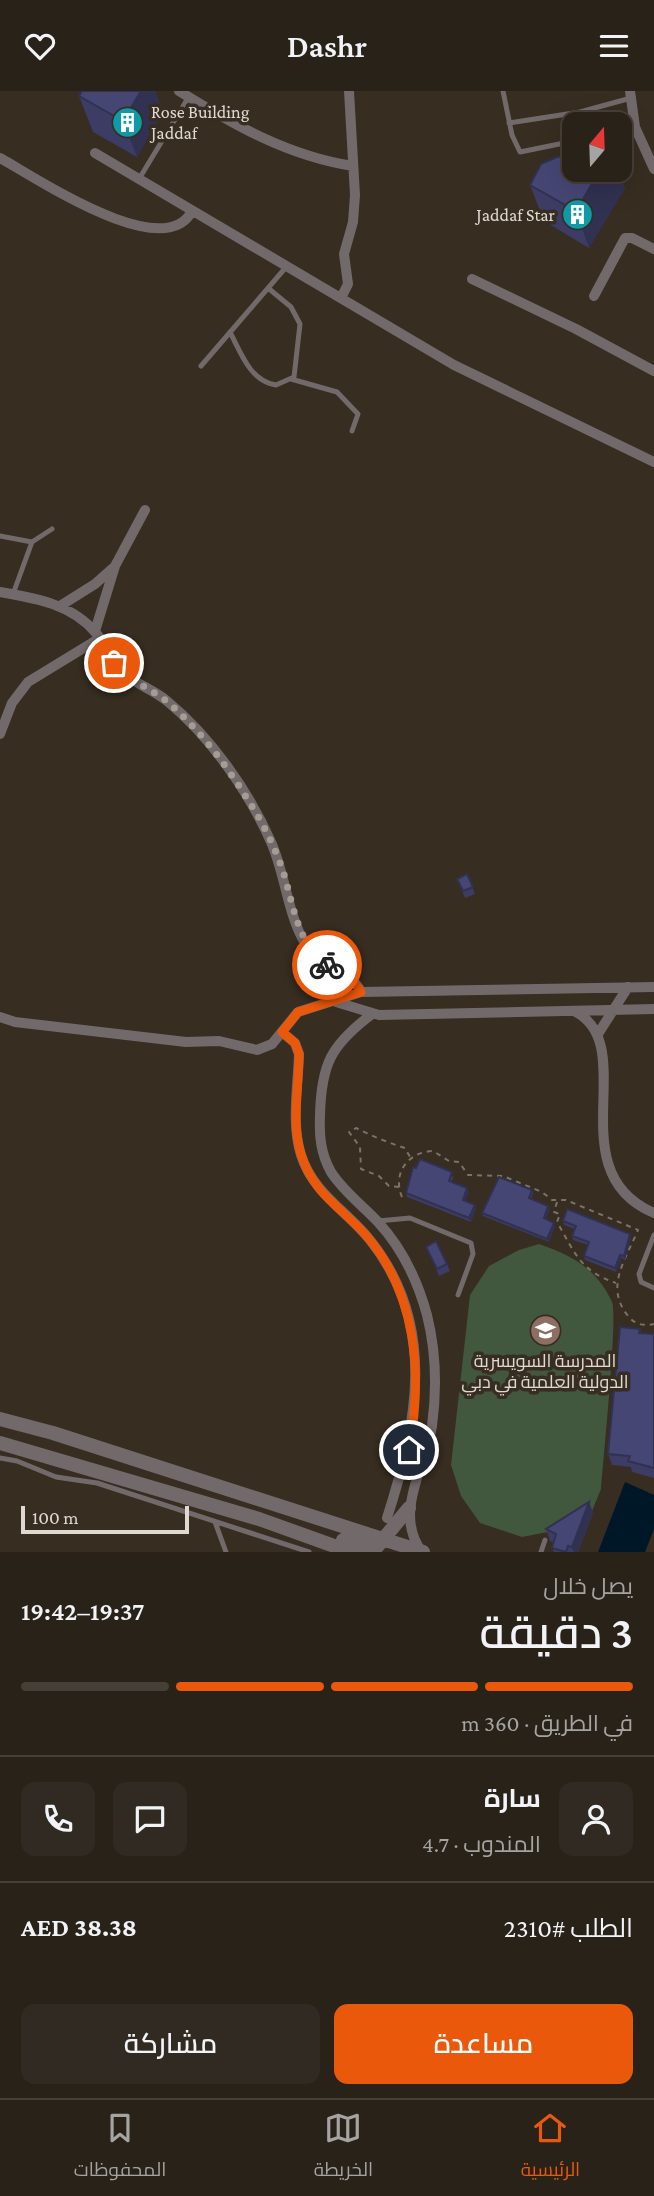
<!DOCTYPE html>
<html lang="ar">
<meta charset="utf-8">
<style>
:root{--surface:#292219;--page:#312a22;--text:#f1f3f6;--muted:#a5a4a2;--line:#453f38;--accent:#ea580c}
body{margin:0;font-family:"Crimson Pro",Cairo,serif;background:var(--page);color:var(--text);direction:rtl;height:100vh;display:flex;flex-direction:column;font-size:26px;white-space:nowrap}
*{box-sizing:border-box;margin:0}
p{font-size:23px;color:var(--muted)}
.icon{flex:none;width:38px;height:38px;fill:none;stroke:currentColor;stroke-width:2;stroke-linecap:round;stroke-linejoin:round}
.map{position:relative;height:1461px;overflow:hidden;direction:ltr}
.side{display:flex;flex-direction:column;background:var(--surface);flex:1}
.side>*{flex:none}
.needle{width:46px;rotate:19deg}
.fabs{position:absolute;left:562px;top:21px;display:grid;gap:14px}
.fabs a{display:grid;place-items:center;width:70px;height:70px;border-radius:14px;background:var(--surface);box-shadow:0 7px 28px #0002,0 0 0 2px var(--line);font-size:35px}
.scale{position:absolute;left:21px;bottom:18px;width:168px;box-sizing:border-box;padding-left:7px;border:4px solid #e0d9d2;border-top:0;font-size:19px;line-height:24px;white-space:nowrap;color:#e0d9d2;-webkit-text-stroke:5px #372d21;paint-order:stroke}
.pin{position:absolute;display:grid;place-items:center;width:60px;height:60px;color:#fff;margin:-30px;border:4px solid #fff;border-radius:50%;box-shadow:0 2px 7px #0007}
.courier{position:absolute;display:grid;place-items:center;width:70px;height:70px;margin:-35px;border:5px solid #ea580c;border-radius:50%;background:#fff;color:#222;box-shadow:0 2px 9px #0007}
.overview em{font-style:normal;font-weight:600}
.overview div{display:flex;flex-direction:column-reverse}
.overview{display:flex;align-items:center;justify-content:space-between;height:119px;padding:0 21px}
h1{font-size:46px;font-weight:600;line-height:52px}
.bar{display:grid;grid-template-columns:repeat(4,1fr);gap:10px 7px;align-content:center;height:84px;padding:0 21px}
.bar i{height:9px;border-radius:5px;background:var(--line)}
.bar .current{background:var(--accent)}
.bar p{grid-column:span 4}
.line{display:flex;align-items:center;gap:18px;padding:0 21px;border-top:2px solid var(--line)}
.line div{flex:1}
.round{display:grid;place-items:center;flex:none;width:74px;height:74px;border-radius:14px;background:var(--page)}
.cta{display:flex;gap:14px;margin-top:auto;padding:14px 21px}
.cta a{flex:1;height:80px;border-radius:14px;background:var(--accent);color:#fff;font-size:28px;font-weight:600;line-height:80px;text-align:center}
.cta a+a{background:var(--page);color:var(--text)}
header{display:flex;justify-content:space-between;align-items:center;height:91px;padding:0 21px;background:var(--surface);font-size:32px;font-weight:600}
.tab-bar{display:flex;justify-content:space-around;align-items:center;height:98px;border-top:2px solid var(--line);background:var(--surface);font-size:19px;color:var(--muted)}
.tab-bar a{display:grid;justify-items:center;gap:4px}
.tab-bar .current{color:var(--accent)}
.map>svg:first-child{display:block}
.green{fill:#41573e}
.water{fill:#001728}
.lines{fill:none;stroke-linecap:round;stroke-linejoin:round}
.path{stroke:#7b7268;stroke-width:2;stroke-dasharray:5 5;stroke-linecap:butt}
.service{stroke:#72696b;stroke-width:5}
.minor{stroke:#72696b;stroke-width:10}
.tertiary{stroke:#72696b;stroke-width:14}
.wall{fill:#3c3c64}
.shaded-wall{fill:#313151}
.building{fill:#464674;stroke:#313151;stroke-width:2}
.done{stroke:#a59d94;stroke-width:7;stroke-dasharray:0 12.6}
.route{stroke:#ea580c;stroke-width:9}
.labels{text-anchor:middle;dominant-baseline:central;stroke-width:7;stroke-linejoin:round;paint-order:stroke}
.poi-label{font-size:18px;fill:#e0d9d2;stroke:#372d21;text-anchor:start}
</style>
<header><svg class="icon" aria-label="menu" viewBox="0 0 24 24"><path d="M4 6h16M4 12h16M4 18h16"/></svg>Dashr<svg class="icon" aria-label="heart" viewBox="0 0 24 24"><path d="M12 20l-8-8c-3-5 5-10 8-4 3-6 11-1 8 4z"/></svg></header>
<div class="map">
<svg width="654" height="1461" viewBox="0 0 654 1461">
<rect width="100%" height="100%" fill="#372d21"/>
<path class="green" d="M539,1153C572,1164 597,1178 612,1211C618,1225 603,1371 601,1398L592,1420L558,1439L522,1446L480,1432L461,1405L451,1374L470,1204L489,1175L519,1159Z"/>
<path class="water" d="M625,1391L654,1404V1438L645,1461H598Z"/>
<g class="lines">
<path class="path" d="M399,1096L389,1095L379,1085L361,1078L360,1056L349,1041L356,1037C372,1045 389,1052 405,1057L410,1066
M402,1106C392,1082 408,1061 433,1060L449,1070L459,1071L468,1084L503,1085L542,1101L552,1109H566L638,1139C625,1170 604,1197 629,1226C636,1234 644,1235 654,1233
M557,1111L554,1121L560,1123L557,1131C575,1162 580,1180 616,1192"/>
<path class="service" d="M503,0L512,44L520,61L574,50
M509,32L580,21L631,7
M620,39L635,36
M139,88L188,7
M230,241C241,262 250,290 276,294L294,286L300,233L291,216L268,197
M201,275L287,175
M291,288L337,301L358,323L352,340
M0,445L32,451L52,438
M13,503L32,451
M378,1130L410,1127L471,1152L473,1163L458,1204
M654,1144L639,1183L641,1191L654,1197
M0,1367L17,1370L56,1386L97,1392L309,1461
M215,1431L226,1461
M541,1461L545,1449"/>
<path class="minor" d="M179,0C234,34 288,65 353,75
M630,0L635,36L654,78
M95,62L454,274L654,371
M0,67C35,86 164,174 192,120
M472,188L576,238L654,280
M594,205L625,147H632L654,158
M341,207L348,193L344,163L353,131L355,104L349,0
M0,501C35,507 72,513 96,542C106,554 111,571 123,582C136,593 154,599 167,610C211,646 249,701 271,751C285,782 288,825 305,852C319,874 351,879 361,901
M60,515L95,493L113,477
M95,540L115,475L145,419
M0,643L12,612L28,591L100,547
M336,911L379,924L654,918
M574,920C643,954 556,1080 654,1122
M372,923C331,954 321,973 320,1025C319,1046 321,1063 331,1081C343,1100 363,1115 378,1131C402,1157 418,1191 427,1224C436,1260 437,1298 432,1335C425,1377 393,1422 422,1461
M0,926L15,931L186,951L219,950L257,959L272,953L298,921L361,901L654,896
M282,941L295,952L299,963C298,996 291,1032 301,1064C313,1102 346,1119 370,1149C438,1234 417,1333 387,1427
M598,943L628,896"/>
<path class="tertiary" d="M0,1328L53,1342L423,1461
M0,1352L259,1428L351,1461
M343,1449L370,1458L376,1457L409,1417"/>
</g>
<path class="wall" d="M82,0H155L163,21L137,66L93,41L79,5Z
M574,79H618L625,97L589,157L544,130L530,94Z
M467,783L475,803L465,807L457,788Z
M454,1085L451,1091L469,1101L465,1110L476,1118L471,1131L407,1106L406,1102Z
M532,1099L533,1102L531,1108L550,1119L546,1128L555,1135L549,1151L483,1125L482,1122Z
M563,1130L631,1146L625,1169L622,1167L616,1181L585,1169L584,1165L588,1154L573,1149L572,1145L575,1138L564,1134Z
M426,1156L447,1173L450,1180L439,1185Z
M640,1238L641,1242L654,1243V1387L632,1381L631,1376L612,1374L608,1363Z
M589,1411L593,1422L578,1461H554L552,1457L554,1451L550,1450L546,1438Z"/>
<path class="shaded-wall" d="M141,0H155L163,21L137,66L123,30Z
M600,79H618L625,97L589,157L576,120Z
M467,1097L469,1101L464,1113L463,1109Z
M475,1114L476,1118L471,1131L469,1127Z
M548,1115L550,1119L545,1131L544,1127Z
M554,1132L555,1135L549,1151L547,1148Z
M630,1143L631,1146L625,1169L624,1165Z
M620,1164L622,1167L616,1181L615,1177Z
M589,1411L593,1422L578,1461H574L572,1456Z"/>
<path class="building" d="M82,0H141L123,30L79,5Z
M574,63V79H600L576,120L530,94L541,73L557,66Z
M467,783L473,796L463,800L457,788Z
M420,1068L452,1081L449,1090L467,1097L463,1109L475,1114L469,1127L406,1102L413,1076L416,1077Z
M499,1086L532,1099L529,1107L548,1115L544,1127L554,1132L547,1148L482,1122Z
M567,1118L630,1143L624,1165L620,1164L615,1177L584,1165L589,1151L572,1145L576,1135L563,1130Z
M436,1150L447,1173L437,1178L426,1156Z
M620,1236L640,1238L639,1242L654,1243V1377L628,1370L630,1365L608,1363Z
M589,1411L572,1456L568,1455L566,1461L552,1457L556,1443L546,1438Z"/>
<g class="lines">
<path class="done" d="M114,572C129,591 152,597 170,613C205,644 232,682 256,722C267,740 276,760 283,780C294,815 296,850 327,874"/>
<path class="route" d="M327,874L355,892L361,901L298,921L282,941L295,952L299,963C299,998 290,1036 303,1069C315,1102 341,1117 364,1142C417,1201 423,1283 409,1359"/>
</g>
<defs>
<symbol id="building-disc" viewBox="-11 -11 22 22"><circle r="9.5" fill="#0f9aa8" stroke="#372d21"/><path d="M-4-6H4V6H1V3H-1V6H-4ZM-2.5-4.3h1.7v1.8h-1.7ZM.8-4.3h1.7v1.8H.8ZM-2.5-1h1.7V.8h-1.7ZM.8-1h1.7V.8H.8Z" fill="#fff"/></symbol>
<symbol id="school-disc" viewBox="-11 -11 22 22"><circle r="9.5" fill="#8d6e63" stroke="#372d21"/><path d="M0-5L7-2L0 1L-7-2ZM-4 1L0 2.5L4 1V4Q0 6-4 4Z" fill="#fff"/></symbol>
</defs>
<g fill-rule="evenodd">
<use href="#building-disc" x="110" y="14" width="35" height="35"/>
<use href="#building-disc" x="560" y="106" width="35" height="35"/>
<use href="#school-disc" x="528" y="1222" width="35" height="35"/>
</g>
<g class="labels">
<g class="poi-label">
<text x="151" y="21">Rose Building<tspan x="151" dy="21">Jaddaf</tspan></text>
<text x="555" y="124" text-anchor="end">Jaddaf Star</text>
<text x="545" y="1270" text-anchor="middle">المدرسة السويسرية<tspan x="545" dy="21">الدولية العلمية في دبي</tspan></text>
</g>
</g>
</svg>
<div class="fabs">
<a><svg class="needle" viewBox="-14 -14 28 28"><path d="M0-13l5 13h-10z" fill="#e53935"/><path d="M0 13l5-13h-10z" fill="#a5a4a2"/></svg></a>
</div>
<div class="scale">100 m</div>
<div class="pin" style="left:114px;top:572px;background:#ea580c"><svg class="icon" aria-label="bag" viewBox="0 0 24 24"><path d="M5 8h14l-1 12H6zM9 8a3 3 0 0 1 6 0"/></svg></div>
<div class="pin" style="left:409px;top:1359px;background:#1f2937"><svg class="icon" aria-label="home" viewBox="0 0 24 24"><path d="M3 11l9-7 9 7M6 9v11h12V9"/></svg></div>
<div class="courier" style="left:327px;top:874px"><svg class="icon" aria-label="bike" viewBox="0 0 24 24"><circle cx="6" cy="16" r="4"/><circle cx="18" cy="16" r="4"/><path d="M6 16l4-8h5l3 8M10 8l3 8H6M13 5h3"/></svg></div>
</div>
<section class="side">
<div class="overview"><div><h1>3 دقيقة</h1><p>يصل خلال</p></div><em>19:37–19:42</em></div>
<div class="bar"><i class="current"></i><i class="current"></i><i class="current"></i><i></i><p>في الطريق · 360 m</p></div>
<div class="line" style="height:126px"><a class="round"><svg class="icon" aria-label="person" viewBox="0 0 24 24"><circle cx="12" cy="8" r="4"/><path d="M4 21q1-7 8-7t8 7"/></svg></a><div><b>سارة</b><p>المندوب · 4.7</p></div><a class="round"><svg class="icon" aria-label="chat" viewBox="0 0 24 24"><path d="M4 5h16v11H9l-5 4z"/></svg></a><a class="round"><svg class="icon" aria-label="phone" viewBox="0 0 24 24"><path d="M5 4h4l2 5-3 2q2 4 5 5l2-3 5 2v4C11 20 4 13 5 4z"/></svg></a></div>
<div class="line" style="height:91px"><div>الطلب #2310</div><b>AED 38.38</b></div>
<div class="cta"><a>مساعدة</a><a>مشاركة</a></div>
</section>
<nav class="tab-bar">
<a class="current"><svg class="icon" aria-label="home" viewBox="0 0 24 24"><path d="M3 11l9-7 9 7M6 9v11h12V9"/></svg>الرئيسية</a>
<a><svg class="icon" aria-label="map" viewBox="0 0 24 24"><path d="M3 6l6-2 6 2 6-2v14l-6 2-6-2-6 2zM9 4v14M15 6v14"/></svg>الخريطة</a>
<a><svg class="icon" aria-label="saved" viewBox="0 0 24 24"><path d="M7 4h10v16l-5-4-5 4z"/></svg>المحفوظات</a>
</nav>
